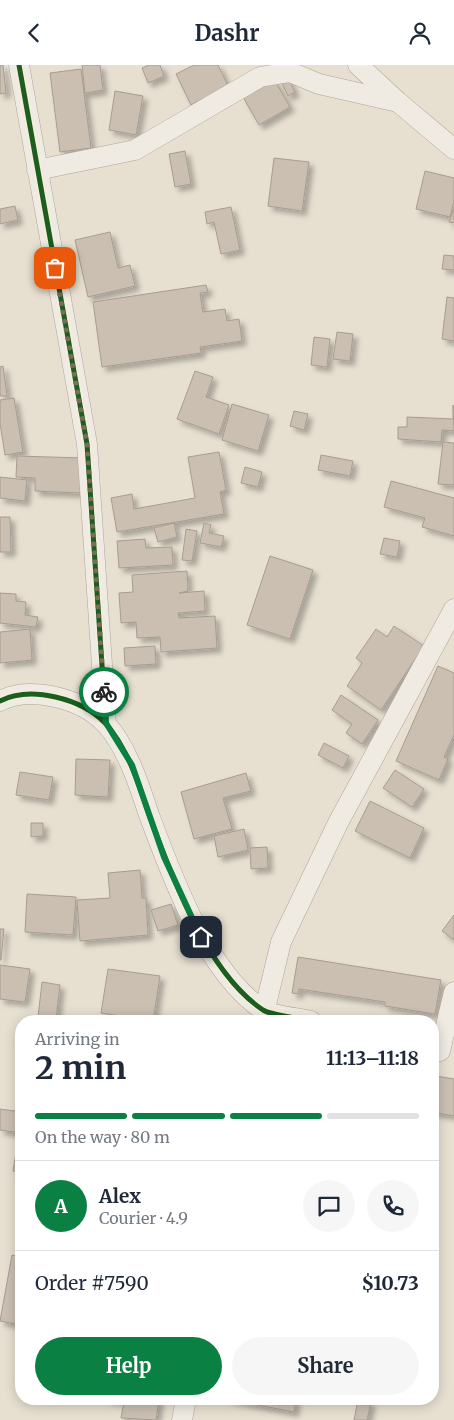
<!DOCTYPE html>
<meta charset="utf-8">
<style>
:root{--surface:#fff;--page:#f6f6f7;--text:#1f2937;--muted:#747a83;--line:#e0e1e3;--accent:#0b8043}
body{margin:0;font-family:Merriweather,serif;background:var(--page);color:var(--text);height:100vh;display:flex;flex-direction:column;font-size:19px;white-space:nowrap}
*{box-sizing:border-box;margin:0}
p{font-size:16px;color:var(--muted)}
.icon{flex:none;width:28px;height:28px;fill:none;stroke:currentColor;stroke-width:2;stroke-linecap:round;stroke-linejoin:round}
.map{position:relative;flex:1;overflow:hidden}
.side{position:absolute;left:15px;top:950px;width:424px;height:390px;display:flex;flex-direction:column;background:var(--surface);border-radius:20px;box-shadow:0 2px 12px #0003}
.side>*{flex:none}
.pin{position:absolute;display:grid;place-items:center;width:42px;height:42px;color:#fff;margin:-21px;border-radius:10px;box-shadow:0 2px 8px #0006}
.courier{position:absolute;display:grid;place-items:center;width:50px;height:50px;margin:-25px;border:4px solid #0b8043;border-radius:50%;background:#fff;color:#222;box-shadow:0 1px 6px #0007}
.overview em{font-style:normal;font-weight:700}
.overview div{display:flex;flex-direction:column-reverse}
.overview{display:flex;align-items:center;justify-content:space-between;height:85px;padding:0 20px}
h1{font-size:32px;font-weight:700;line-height:38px}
.bar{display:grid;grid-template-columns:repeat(4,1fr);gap:8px 5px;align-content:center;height:60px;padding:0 20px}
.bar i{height:6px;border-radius:4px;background:var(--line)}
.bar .on{background:var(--accent)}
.bar p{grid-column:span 4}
.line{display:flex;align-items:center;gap:12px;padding:0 20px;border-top:1px solid var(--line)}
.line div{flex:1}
.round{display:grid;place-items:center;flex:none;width:52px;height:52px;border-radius:26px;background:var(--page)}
.cta{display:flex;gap:10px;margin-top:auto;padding:10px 20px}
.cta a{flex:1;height:58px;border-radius:30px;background:var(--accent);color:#fff;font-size:20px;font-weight:700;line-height:58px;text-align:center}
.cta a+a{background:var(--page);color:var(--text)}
header{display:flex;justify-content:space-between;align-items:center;height:65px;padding:0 20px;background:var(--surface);font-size:22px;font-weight:700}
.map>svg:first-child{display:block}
.building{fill:#cbbfb2;stroke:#a89c90;filter:url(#shadow)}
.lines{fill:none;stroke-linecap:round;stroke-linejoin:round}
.street-casing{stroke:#ada599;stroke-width:21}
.street{stroke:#efebe3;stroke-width:20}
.cycleway-casing{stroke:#f7eed8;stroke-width:8}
.cycleway{stroke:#1b5e20;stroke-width:5}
.done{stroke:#786c5e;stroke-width:5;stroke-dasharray:0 9}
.route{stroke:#0b8043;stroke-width:6}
</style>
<header><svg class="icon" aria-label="back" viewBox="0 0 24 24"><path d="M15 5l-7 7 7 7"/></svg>Dashr<svg class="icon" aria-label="person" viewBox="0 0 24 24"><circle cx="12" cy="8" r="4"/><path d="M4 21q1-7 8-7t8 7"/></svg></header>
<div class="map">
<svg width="454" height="1355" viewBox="0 0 454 1355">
<defs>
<filter id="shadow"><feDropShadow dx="4.5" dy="4.5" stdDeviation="2.5" flood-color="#0004"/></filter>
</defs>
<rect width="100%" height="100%" fill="#e7e0d1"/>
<path class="building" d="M0,0H3L6,28L0,29Z
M82,0H100L103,25L85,28Z
M149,0H160L164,11L148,18L142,3Z
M194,0H218L228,21L191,40L176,9Z
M81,4L91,83L60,87L50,8Z
M288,13L295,27L288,31L281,16Z
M274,14L290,42L259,60L243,32Z
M115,26L143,31L136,70L109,65Z
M185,86L191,119L175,122L169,89Z
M274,93L309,97L302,146L268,141Z
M425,106L454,113V136L450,152L416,144Z
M15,141L18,155L0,159V144Z
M231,142L240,185L221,189L214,157L207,159L205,147Z
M454,143V158L449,157Z
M110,167L118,203L130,200L135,221L88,232L75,175Z
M444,190L454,191V205L442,204Z
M206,220L208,227L200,228L203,247L225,244L227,256L239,254L242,276L200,282L201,288L102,302L93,237Z
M447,232L454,233V276L442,274Z
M337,267L353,269L350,296L333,294Z
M314,272L330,274L327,302L311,300Z
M3,301L7,331H0V302Z
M195,306L213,312L206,332L229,340L219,369L177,354Z
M14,333L23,387L5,390L0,358V335Z
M232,339L269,350L258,386L222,375Z
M453,340L454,366L442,365L441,377L398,374V362H407V352L453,354Z
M294,346L308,349L304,365L290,361Z
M443,377L454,378V420L438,419Z
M219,387L226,425L220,427L224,449L117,467L111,433L132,429L134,444L195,433L188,392Z
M321,390L353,396L350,411L318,405Z
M17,391L82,393L81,428L35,426V413L16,412Z
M245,402L262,407L258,422L241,418Z
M0,412L27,415L25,436L0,433Z
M391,416L454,433V471L422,462L425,453L384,442Z
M0,452H10L11,487H0Z
M174,458L177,472L158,477L154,463Z
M204,458L211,460L209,468L224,471L221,482L200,478Z
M186,464L197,466L192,496L182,495Z
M384,473L400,476L397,492L380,489Z
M145,474L146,483L172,482L173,500L119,503L117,476Z
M270,491L313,505L290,574L247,560Z
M187,506L188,526L179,528L204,526L205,546L178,548L179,553L215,551L217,583L161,587L160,572L137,573L136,557L121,558L119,528L133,527L132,510Z
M0,528L16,529V536L26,537L25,550L38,552L36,562L0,558Z
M394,561L424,581L381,645L347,621L362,598L356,593L376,564L387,572Z
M30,564L32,595L0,598V567Z
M155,581L156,599L125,601L124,583Z
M438,601L454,608V670L444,692L448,694L439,715L396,696Z
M341,630L378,655L362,679L346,668L352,659L332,645Z
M324,678L349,691L343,703L318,690Z
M76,694L110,695L108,732L75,730Z
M395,705L424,724L412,742L383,723Z
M20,707L53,712L49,735L16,730Z
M246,708L251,726L223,733L232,764L194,774L181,727Z
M370,736L424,763L410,793L355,766Z
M31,758H43V771L31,772Z
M244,764L248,785L218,792L214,771Z
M267,782L268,803L251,804L250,783Z
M140,805L142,833H146L148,870L80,876L77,835L110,833L108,808Z
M27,829L76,832L73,870L25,867Z
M171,839L178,860L158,866L151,845Z
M454,850V875L442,866Z
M0,864H4L1,895H0Z
M298,892L441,915L435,949L385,941V937L299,924L298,929L292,928Z
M0,900L30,904L25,937L0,934Z
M108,904L160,911L153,956L101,948Z
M42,917L60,920L56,954L38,952Z
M155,951L169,953V956H154Z
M436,1011L454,1014V1051L432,1047Z
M0,1044L21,1047V1068L0,1065Z
M16,1088H21V1107L13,1106Z
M12,1190L21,1192V1260L0,1256Z
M105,1334H159L156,1355L121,1353L124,1337Z
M226,1334H296L294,1347Z
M358,1335L371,1337L367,1355H354Z"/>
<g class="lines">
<defs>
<path id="street" d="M19,0L87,379L106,659
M358,0L397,36
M37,105L135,85L260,12L290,7L319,19L398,37L454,84
M0,636C31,620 82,634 105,658C126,680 139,719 148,747C171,809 206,907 263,945C273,951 299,953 311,956
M262,956L281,877L338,758L454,544
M440,986L454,927
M182,1355L186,1334"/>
</defs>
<use href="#street" class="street-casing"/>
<use href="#street" class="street"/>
<defs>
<path id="cycleway" d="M19,0L87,379L106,659
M0,636C31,620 82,634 105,658C126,680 139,719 148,747C171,809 206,907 263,945C273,951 299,953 311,956"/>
</defs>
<use href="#cycleway" class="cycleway-casing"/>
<use href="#cycleway" class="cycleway"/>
</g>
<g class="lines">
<path class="done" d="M55,203L87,379L104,627"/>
<path class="route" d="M104,627L106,658L132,700L164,792L201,872"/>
</g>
</svg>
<div class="pin" style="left:55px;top:203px;background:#ea580c"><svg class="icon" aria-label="bag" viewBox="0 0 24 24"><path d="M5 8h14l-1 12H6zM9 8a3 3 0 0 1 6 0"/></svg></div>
<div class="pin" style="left:201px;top:872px;background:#1f2937"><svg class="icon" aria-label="home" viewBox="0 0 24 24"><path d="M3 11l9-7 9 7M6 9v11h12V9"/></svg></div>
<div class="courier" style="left:104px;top:627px"><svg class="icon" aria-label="bike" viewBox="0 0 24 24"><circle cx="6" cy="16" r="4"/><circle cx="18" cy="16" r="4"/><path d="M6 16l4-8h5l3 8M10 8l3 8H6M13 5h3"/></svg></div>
<section class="side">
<div class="overview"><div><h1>2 min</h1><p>Arriving in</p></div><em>11:13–11:18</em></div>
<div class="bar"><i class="on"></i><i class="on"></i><i class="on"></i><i></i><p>On the way · 80 m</p></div>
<div class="line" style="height:90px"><b class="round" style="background:var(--accent);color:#fff">A</b><div><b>Alex</b><p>Courier · 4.9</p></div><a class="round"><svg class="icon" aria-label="chat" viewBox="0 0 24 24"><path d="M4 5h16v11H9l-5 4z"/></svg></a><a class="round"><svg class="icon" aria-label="phone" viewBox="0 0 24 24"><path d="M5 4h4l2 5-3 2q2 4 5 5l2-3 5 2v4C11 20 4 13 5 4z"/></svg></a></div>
<div class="line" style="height:65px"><div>Order #7590</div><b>$10.73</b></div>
<div class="cta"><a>Help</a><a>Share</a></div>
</section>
</div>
